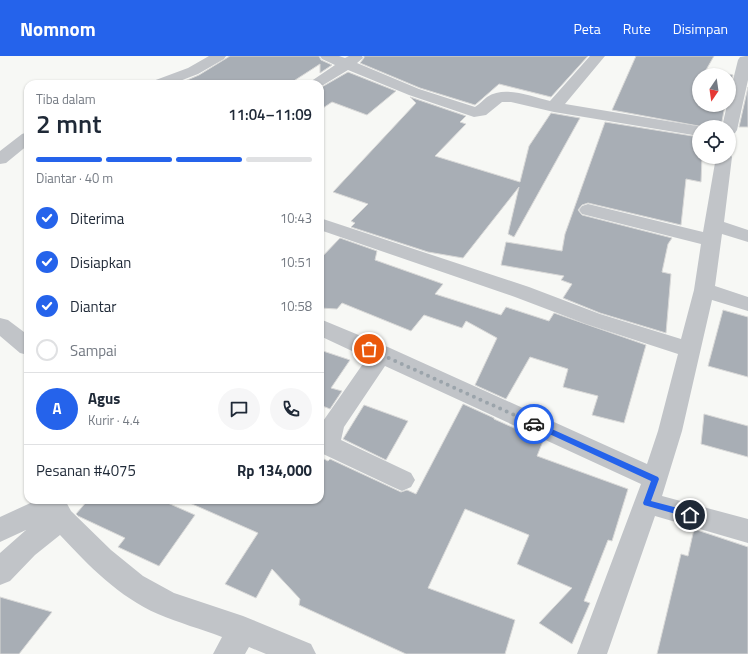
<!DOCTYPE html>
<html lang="id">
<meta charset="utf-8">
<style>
:root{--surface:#fff;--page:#f6f6f7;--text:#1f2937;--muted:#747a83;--line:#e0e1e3;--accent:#2563eb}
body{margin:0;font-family:"Titillium Web",sans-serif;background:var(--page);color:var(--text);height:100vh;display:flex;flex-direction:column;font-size:15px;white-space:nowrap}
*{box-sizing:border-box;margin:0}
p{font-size:13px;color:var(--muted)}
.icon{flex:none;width:22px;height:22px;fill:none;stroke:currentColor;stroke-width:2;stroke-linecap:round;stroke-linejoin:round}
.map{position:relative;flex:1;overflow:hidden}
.panel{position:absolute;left:24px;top:24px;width:300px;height:424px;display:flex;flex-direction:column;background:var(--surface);border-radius:12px;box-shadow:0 1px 3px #0004}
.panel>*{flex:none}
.needle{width:26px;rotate:193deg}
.controls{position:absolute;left:692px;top:12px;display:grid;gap:8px}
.controls a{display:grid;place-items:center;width:44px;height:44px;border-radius:50%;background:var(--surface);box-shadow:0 1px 3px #0004;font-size:20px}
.pin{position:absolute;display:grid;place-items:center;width:34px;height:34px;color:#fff;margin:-17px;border:2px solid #fff;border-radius:50%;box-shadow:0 1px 4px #0007}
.courier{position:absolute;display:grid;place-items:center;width:40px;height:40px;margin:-20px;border:3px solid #2563eb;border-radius:50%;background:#fff;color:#222;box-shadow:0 1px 5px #0007}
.overview em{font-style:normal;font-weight:600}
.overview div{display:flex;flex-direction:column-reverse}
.overview{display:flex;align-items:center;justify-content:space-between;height:68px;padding:0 12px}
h1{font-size:26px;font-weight:600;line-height:30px}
.bar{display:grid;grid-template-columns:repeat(4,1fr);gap:6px 4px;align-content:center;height:48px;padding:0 12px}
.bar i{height:5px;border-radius:3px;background:var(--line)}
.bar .on{background:var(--accent)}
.bar p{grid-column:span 4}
.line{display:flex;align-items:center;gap:10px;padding:0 12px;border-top:1px solid var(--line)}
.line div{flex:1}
.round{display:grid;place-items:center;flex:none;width:42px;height:42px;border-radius:21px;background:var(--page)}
ol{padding:0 12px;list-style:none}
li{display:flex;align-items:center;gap:12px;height:44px}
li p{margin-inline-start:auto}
li .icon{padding:4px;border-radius:50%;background:var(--accent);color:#fff;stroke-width:4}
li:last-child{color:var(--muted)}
li i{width:22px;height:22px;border:2px solid var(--line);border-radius:50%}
header{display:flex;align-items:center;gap:24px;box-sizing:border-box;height:56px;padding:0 20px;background:var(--accent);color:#fff}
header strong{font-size:19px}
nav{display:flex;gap:22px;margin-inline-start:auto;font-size:14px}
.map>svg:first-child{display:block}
.building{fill:#a8aeb5;stroke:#d9d9d8}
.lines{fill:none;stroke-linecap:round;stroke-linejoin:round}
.minor{fill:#c1c4c8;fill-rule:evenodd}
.route{fill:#2563eb}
.done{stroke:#9ba4ab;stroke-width:4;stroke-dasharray:0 7.2}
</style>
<header>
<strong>Nomnom</strong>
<nav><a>Peta</a><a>Rute</a><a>Disimpan</a></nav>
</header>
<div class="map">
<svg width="748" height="598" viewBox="0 0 748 598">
<rect width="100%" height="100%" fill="#f7f8f5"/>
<path class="building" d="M230,0H319L321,4L332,9L320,17V8L289,28H178L199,19Z
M364,0H588L551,41L499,28L475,49L420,32L360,7L364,2Z
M636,0H714L706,14L733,19L729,34V19H699V49H725L721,71H704L612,54Z
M348,16L396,35L367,59L332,46L320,54V32Z
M748,31V71H739Z
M410,41L466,60L460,66L466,68L435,100L520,126L529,90L551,57L580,62L514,181L508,178L519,131L463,202L428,196L351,171L355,167L351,165L368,148L333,136L416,47Z
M605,66L699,81V101H702L701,126L686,123L681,169L588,147L582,149L578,154L582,159L672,182L668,188L662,216L671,218L666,277L600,257L563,242L572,228L561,224L564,220L501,209L506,186L562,195L565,178Z
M340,182L377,195L375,204L443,228L435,238L501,259L506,251L549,265L554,257L646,289L624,367L592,359L598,340L563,331L568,313L530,301L506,343L475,329L497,282L466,265L462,272L424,259L411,275L342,247L337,253L320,252V203Z
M723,254L748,261V321L708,310Z
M320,294L350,304L331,332L342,335L330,353L320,349Z
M463,348L494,362V363L543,385L537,400L628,433L612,485L608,484L584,545L590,547L572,588L539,567L572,532L517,508L529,479L465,453L428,532L515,564L505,598H406L299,549L300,543L272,513L256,542L225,528L258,477L183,444H320V401L328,405L330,403L401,436L407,434L416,438Z
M364,349L408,365L386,404L343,383Z
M704,358L748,370V401L701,388Z
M88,444H161L195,459L159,510L118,491L125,482L78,460L76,458Z
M694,473L748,491V598H657L681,498L688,500Z
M0,541L52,556L19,598H0Z"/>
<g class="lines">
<path class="minor" d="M209,0H226L224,3L198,18L172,28H150L153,25L188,12Z
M320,0H339L345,2L349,0H362L363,2L357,7L419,33L475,51C480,48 483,44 487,41C505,29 532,41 550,45L590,0H605L565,48L703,71H699V80L554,56L511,46H502L486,59L474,61L409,39L348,14L320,31V28H307L335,9L322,3Z
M746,0H748V24L737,74L735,77L729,79V71H722L727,49H729V40L738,4L740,1Z
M28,76V89L6,107L0,108V95L22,78Z
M729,97L732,101L724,166L748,174V186L722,178L715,230L748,241V255L712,244L682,375L662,440L748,463V487L655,460L607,598H577L641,428L385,310L344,371L341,384L411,417L415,424L411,431L402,435L393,431L321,397V368L367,302L320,280V263L390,292L647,408L658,375L678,298L586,268L515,241L320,174V162L529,231L600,258L681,283L694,234L701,188L582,158L579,154L582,150L588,148L703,176L716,101H729Z
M0,262L8,264L28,279V299L20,297L0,280Z
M37,444H65L71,455L111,494L143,520L174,537L243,560L311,588L316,598H266L249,591L245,598H213L222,581C201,573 179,567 158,558C119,541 89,510 60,479L35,499L10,525L0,529V497L26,474L0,486V461Z"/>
</g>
<path class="route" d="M534,365L658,421L659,423L651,445L693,456V461L690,462L644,449L643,447L651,425L532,370L531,368Z"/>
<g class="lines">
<path class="done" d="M369,293L534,368"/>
</g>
</svg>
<div class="controls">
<a><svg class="needle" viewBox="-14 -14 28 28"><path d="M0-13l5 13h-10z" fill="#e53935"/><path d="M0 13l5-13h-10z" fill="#747a83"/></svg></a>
<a><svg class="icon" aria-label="locate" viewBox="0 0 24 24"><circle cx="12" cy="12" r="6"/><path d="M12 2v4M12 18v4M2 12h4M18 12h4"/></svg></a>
</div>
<div class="pin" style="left:369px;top:293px;background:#ea580c"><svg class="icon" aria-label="bag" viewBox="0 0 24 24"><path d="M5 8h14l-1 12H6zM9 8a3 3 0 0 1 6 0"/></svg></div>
<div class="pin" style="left:690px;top:459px;background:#1f2937"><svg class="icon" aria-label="home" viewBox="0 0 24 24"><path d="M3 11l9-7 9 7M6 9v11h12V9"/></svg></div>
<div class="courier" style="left:534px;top:368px"><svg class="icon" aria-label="car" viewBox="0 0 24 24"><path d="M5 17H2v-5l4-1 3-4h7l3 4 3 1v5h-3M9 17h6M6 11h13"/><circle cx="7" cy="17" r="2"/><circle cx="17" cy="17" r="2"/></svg></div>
<section class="panel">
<div class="overview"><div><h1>2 mnt</h1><p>Tiba dalam</p></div><em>11:04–11:09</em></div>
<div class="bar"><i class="on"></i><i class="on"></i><i class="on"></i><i></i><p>Diantar · 40 m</p></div>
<ol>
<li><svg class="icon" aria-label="check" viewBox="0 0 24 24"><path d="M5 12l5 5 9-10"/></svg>Diterima<p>10:43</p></li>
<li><svg class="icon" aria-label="check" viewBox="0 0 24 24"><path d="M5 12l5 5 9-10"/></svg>Disiapkan<p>10:51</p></li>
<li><svg class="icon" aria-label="check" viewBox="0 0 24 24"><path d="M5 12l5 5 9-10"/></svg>Diantar<p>10:58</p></li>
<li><i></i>Sampai</li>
</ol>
<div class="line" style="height:72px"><b class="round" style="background:var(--accent);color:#fff">A</b><div><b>Agus</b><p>Kurir · 4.4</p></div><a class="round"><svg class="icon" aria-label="chat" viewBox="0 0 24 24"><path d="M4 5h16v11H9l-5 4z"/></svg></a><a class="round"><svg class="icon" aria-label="phone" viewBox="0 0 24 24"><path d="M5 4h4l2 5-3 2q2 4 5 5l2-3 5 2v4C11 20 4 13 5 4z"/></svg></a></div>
<div class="line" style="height:52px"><div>Pesanan #4075</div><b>Rp 134,000</b></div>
</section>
</div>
